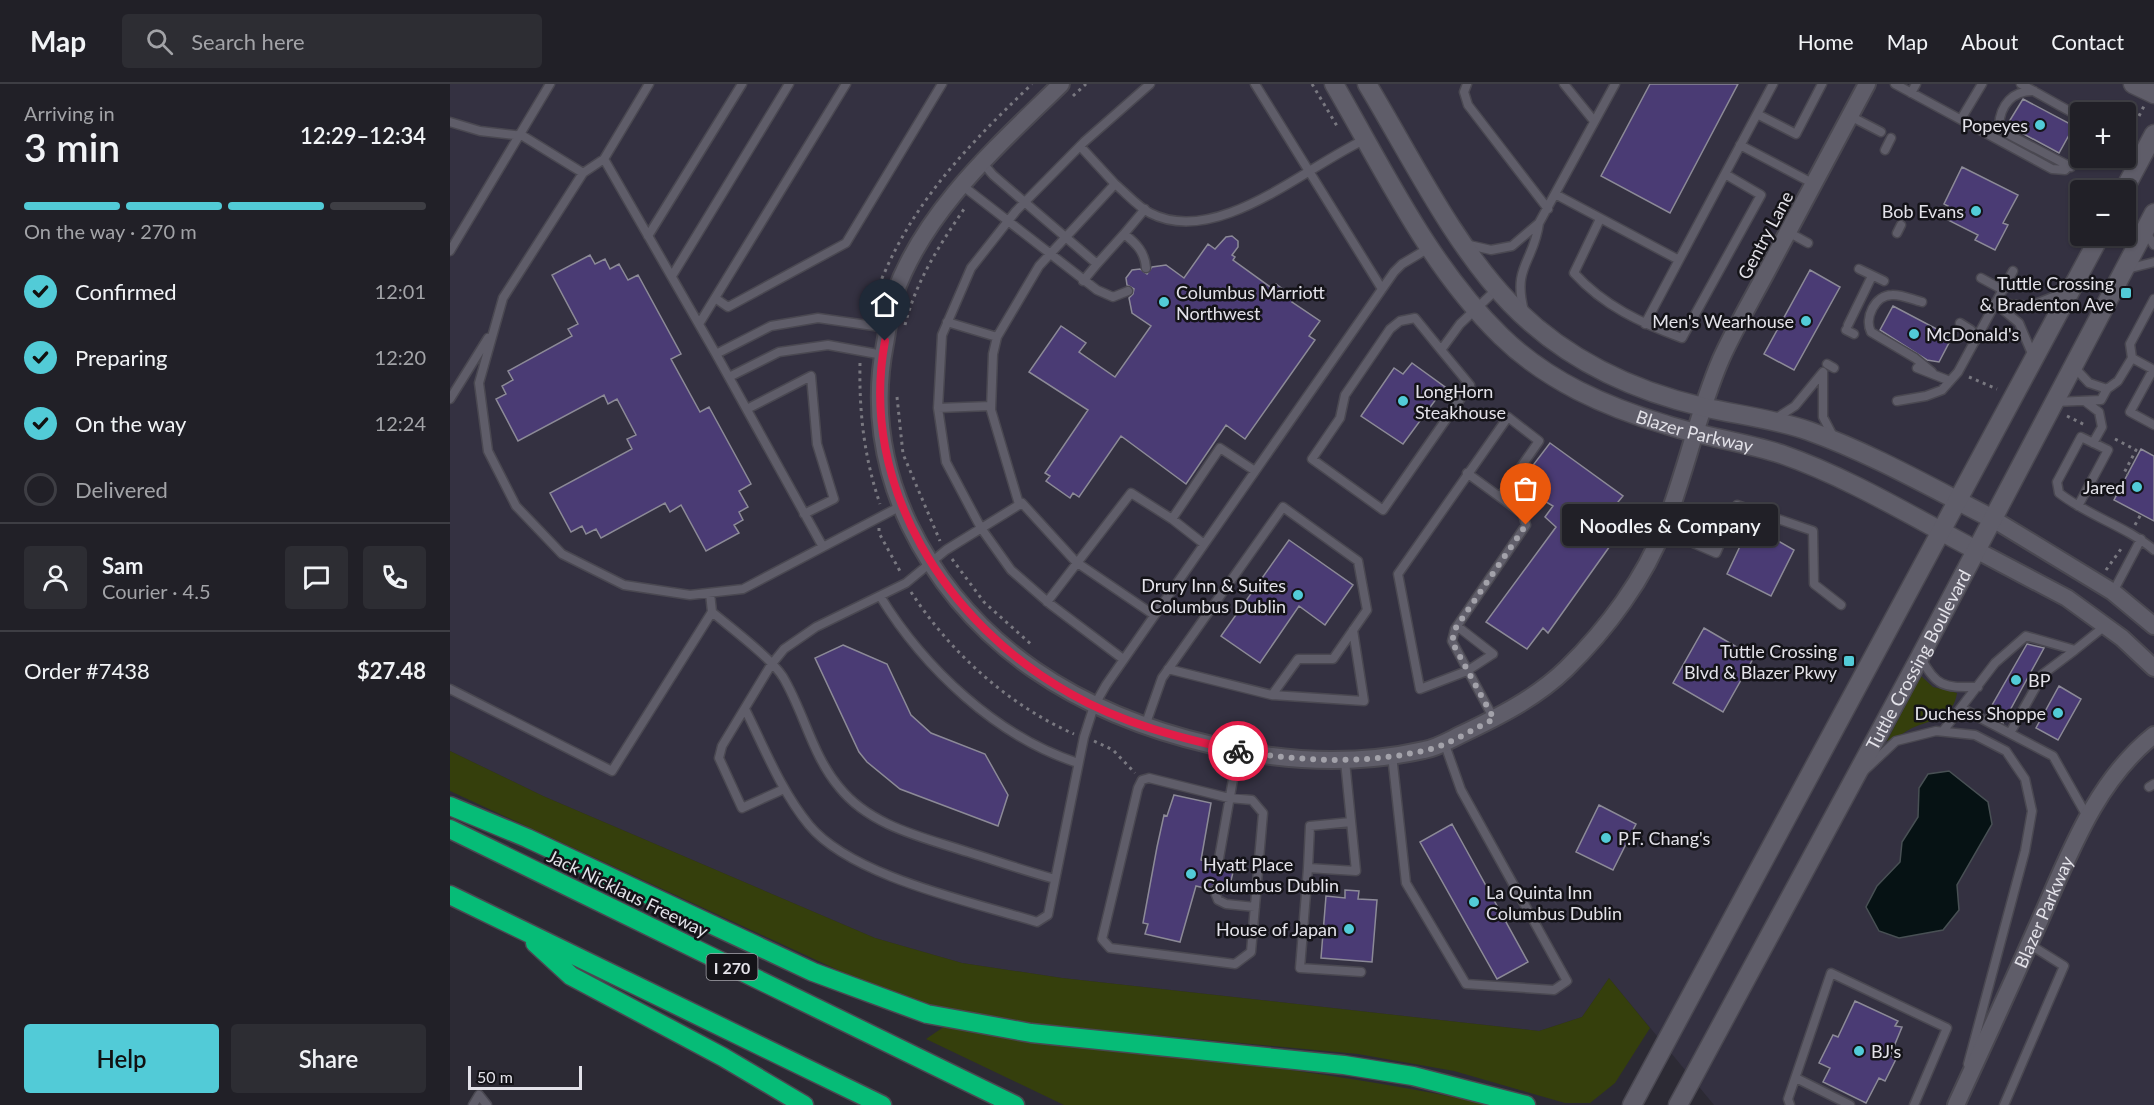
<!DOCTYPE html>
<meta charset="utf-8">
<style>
:root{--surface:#212027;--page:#2d2d33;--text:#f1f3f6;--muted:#a2a3a7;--line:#3e3e44;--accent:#52cbd7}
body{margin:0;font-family:Lato,sans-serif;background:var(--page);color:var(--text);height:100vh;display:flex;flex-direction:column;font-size:22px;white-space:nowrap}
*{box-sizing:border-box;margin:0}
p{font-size:20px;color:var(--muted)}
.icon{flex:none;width:33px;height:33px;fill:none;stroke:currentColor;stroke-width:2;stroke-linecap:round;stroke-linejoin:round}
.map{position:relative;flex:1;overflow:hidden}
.details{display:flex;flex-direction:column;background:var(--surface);width:450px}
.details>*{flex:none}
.buttons{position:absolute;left:1620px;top:18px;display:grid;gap:12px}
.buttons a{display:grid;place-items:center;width:66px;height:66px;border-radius:6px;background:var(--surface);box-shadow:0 2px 4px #0004,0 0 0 2px var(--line);font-size:30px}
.scale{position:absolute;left:18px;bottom:15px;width:114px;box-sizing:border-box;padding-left:6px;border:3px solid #e3e2e9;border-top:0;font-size:16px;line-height:21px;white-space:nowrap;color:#e3e2e9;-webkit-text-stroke:4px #141318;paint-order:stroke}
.pin{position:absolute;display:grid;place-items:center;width:51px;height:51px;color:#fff;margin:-62px -26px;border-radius:50% 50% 50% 0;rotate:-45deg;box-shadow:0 0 6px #0007}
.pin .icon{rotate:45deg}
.courier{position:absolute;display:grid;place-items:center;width:60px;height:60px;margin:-30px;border:4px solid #e11d48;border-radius:50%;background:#fff;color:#222;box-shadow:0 2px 8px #0007}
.bubble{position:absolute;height:42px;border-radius:6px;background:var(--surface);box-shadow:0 2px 4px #0004,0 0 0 2px var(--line);font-size:20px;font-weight:600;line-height:42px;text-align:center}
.headline em{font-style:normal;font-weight:600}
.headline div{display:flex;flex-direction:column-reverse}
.headline{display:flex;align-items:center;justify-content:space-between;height:102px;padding:0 24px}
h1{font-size:39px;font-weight:600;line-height:45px}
.bar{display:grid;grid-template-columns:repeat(4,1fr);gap:9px 6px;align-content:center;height:72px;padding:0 24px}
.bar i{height:8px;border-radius:4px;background:var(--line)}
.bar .on{background:var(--accent)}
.bar p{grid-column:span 4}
.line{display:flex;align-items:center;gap:15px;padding:0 24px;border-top:2px solid var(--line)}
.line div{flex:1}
.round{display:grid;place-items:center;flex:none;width:63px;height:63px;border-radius:6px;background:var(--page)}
ol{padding:0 24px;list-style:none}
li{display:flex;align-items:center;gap:18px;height:66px}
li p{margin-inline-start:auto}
li .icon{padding:6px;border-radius:50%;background:var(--accent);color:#111;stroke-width:4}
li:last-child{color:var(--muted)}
li i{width:33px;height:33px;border:3px solid var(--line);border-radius:50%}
.cta{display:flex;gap:12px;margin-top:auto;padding:12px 24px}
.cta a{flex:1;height:69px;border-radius:6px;background:var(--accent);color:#111;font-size:24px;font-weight:600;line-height:69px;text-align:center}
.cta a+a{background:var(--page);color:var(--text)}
header{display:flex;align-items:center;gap:36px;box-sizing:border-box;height:84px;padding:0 30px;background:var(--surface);border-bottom:2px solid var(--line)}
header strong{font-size:28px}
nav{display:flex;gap:33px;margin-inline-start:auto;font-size:21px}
.search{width:420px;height:54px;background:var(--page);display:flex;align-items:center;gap:15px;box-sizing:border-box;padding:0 21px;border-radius:6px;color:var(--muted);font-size:22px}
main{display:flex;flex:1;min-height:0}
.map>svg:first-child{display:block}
.built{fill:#343141;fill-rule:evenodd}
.green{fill:#353f0c}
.water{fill:#061214;stroke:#485054;stroke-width:1.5}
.building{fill:#4a3b74;stroke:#8c8a97;stroke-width:1.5}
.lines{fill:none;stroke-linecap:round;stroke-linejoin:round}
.lane-casing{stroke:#4a4851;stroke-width:11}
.street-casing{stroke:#4a4851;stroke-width:20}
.secondary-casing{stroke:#4a4851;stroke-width:21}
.highway-casing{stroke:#4a4851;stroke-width:21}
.path{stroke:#797880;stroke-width:3;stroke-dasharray:3 4.5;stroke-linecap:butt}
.lane{stroke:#5f5d69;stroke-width:8}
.street{stroke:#5f5d69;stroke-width:16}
.secondary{stroke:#5f5d69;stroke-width:18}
.highway{stroke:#06bc77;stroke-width:18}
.done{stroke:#a3a2aa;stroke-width:6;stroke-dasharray:0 10.8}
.route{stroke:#e11d48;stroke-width:8}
.poi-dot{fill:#52cbd7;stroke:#141318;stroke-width:2}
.labels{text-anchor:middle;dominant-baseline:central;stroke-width:5;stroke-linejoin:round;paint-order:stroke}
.shield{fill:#141318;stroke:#a5a4aa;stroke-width:1.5}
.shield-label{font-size:16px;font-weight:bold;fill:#e3e2e9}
.poi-label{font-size:18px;fill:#e3e2e9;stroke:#141318;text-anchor:end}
.street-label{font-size:18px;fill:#e3e2e9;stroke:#141318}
</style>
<header>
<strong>Map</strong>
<div class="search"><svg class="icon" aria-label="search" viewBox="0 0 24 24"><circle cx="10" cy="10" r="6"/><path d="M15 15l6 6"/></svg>Search here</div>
<nav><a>Home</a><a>Map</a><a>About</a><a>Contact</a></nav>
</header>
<main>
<section class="details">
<div class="headline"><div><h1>3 min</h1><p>Arriving in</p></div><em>12:29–12:34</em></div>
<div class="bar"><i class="on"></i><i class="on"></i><i class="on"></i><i></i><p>On the way · 270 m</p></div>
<ol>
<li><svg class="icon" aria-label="check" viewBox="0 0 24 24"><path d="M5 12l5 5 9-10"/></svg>Confirmed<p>12:01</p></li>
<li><svg class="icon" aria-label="check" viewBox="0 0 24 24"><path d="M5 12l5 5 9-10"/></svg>Preparing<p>12:20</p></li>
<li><svg class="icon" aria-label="check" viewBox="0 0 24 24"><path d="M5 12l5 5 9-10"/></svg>On the way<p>12:24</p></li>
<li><i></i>Delivered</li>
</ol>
<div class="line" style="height:108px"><a class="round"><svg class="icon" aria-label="person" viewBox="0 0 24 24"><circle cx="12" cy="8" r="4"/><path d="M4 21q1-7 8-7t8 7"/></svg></a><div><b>Sam</b><p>Courier · 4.5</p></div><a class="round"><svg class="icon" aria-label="chat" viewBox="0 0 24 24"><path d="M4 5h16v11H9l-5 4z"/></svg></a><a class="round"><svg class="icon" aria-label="phone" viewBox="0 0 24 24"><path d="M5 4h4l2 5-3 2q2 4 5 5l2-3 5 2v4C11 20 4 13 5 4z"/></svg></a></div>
<div class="line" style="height:78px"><div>Order #7438</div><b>$27.48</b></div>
<div class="cta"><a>Help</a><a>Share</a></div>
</section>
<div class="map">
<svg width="1704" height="1021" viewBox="0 0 1704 1021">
<rect width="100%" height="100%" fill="#2c2a34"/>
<path class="built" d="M0,0H1704V1021H1264L1159,894L1132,933L1089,947L612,894L512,879L425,854L93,712L0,667ZM1630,28H1676V74H1630ZM1630,106H1676V152H1630Z"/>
<path class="green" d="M1471,592L1483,603L1507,609C1503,635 1482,635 1462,644C1454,648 1446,656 1437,657Z
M0,667L93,712L425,854L512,879L612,894L1089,947L1132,933L1159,894L1200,944L1165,999L1140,1019H1115L1004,987L908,970L567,938L471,919L418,900L0,707Z
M495,942C676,969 861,981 1040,1021H614L476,955Z"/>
<path class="water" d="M1499,687L1538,718L1542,740L1507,801L1509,826L1493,846L1449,854L1429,847L1416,823L1427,802L1450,778L1452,758L1468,733L1469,704L1478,690Z"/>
<path class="building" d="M1200,0H1288L1220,129L1151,92Z
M1573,15L1624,42L1609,69L1557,41Z
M1512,83L1568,111L1553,139L1558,141L1545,166L1525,156L1528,151L1492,133L1498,122L1494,120Z
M782,152L788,157V163L782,171L785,173L783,176L823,205L826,200L845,214L842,218L870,237L859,252L865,256L795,355L776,341L736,400L671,352L629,413L623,409L620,414L596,397L600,392L595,389L638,326L579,288L611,242L636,259L629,268L665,293L701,242L682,229L679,214L683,210L684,205L677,201L676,194L682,186L690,185L697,190L702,183L716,181L734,194L758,160L765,165L776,153Z
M140,171L145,180L155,175L160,185L169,180L178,196L188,191L231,270L221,275L250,328L259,323L301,400L289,407L298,423L289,428L293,436L284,441L289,449L256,467L231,421L220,428L215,419L151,454L146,445L136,450L132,442L121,448L100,409L182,365L177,355L186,351L167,315L158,320L154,311L68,357L46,315L56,310L52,302L63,296L58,287L122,252L118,245L128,240L102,191Z
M1360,186L1390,203L1344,286L1314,270Z
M1443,222L1502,253L1489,278L1477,276L1430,246Z
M962,279L995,303L953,360L911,332L944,284L953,290Z
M1100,359L1173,412L1168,418L1170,432L1177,438L1098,549L1093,544L1077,565L1036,538L1106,443L1095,433L1103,422L1068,401Z
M1691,365L1704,372V437L1664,416Z
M1300,441L1344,466L1321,512L1277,490Z
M839,456L903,501L875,541L849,522L810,579L771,552Z
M1254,544L1304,573L1273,628L1223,599Z
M1577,560L1594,564L1553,639L1537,630Z
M393,561L437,580L461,631L481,649L535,670L558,711L548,742L450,705L417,678L409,668L365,574Z
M1609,602L1631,615L1608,656L1586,644Z
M724,711L761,719L751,776L762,779L766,786L774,781L784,784L778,809L771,808L765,800L758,805L746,802L730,858L695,850L698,840L693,839L707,763L714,731L717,732Z
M1149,721L1186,740L1163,786L1126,768Z
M1002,740L1078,878L1047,895L970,758Z
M895,806L909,807L908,815L927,816L922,878L871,874L876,812L895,814Z
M1405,917L1448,937L1445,942L1452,943L1440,972L1446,975L1435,997L1429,994L1416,1019L1373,998L1380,984L1369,979L1383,951L1388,953Z"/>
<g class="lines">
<defs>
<path id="lane" d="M805,0L932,205
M1017,0L1014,8L1018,21L1098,125
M1114,0L1144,37
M1445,0L1602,85L1615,86L1630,71
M1571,0L1630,33
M1584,7C1563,6 1550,21 1549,42L1556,49L1621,83
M1461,9L1466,0
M1307,30L1346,50L1372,0
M1400,32L1431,48
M1511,35L1532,0
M0,38L30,47L73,52L133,89L53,214L29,299L38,367L66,422L112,470L174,501L240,511L293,505L451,422
M1290,61L1364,100
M630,62L665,100
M1435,66L1441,54
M154,75L199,0
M532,78L543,91L647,180L674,150C686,159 695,168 696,184
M133,89L154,75L266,270L373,463
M513,102L647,206L663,213L678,207
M1105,110L1229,176L1323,0
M1150,135L1124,189C1154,222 1191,239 1232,254L1311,111L1275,90
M1695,147L1704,161
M1338,148L1358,159
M1447,149L1451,141
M674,150L695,125
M198,152L292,0
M1015,160L1041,166L1062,162L1089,139L1165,0
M0,167L100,0
M1409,185L1434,197
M1677,185L1704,178
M222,192L339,0
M1531,194L1553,206
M633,197L647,180
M265,214L278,223L396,159L492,0
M1472,218C1463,216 1451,210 1442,211C1425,211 1414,234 1421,248L1465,274L1482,288
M1074,227C1062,182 1084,178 1089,139
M497,238L547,253
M1510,239L1521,246L1526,253
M249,240L396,0
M1195,240L1229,176
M1398,241L1422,192
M1396,246L1404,250
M991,266L965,234L950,237L940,245L895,311L890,334L862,375L933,426L1020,301L991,266L1010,240L1047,205
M266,270L321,242L368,234L438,244
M1583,272L1569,239L1545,219L1580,222L1616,208
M1682,274L1704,286
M1377,280L1384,284
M1624,283L1639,299L1657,305
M1467,284L1500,297
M1703,286L1680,328L1704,341
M1373,289V333L1384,354
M279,293L329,268L378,261L433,271
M0,315L38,254
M1447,317L1476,312L1492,306L1508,288L1563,187
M1605,318L1651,316L1657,305L1668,297L1682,274L1680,260L1704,215
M1636,318L1649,328L1652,343L1643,359
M488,324L541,322
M297,325L361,292L367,360L384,415L354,430
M1325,335L1345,322L1373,288
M1017,389L1073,430L1076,441L1005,545L1002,557L1044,635
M569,420L541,326L543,270L547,253L589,182L665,100C676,109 688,123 700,129C767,164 856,82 916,55
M1628,422L1658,366L1631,353L1607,398L1609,409C1638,432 1676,442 1704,466
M722,435L754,460
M1213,446L1266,469L1287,421L1363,447L1364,500L1391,521
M1663,508L1691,455
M430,512C474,584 547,653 628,679
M597,518L681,409L722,435L770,364L805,387
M262,528C281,544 321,574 333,593C354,628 362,671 389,703C420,742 472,753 518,768C547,777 575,787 605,795
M1007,542L1043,570L1017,587L970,605L948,490L1058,333L1089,357L1050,413
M1471,574C1487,605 1496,603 1528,603
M673,575L600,520L561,486L531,444L496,378L488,324L492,251L521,184L566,127L634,58L700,0
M718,585L822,611L914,617L903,546
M0,605L162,687L262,528L260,509
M295,625C314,663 331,707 359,741C402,793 523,818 587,838L598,831L634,653L644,622L656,601L944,188L952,180L979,164
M1513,625L1603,672L1638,734
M695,642L712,594L833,423L908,477L917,526L883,575H848L822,611
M1493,647L1545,579L1576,552L1625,566L1655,542
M1560,649L1593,590L1625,566
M942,671L956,799L1016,900L1104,906L1117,897L1011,706L994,658
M895,677L906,787L858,784L850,884L911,888
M1415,686L1446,657L1486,647L1525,651L1556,667L1575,695L1582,727L1575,767L1518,980
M699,694L779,714L802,716L813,729L801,868L785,880L660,864L652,855L688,704L692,696Z
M1699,703L1704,700
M334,705L292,724L269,674L272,662L321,581L334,565L366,543L456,499L496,466L572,419L626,478L704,531
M768,780L788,667
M858,784L860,742L901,738
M764,806L768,816L776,820L805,823
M1346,994L1400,1021
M23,1021L29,1011L37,1021
M1340,1021L1338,1015L1381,889L1497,944L1464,1021
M1554,1021L1614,882L1579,860"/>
<g id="street">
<path d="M611,0C548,62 474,126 444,212C439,227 438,244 435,260C423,321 432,383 459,440C519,564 632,631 762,661C832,678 903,682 974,666C986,664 998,657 1010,651C1048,633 1086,614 1116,585C1157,545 1195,494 1215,441C1236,387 1248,328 1271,275C1284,246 1301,217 1316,189C1350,126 1384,63 1417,0"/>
<path d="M1543,435L1663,508L1704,542"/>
<path d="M1526,466L1617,514L1672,554L1704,584"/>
<path id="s1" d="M1506,1021C1533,962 1560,904 1586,845C1617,777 1643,699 1704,651"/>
</g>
<g id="secondary">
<path id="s2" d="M884,0C934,86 979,182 1051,252C1097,297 1156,323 1217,341C1254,353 1294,358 1331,370C1400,394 1463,433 1526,466"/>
<path d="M917,0C960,71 1003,160 1060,219C1113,274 1180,306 1253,323C1288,331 1325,335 1359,347C1423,370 1482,404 1543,435"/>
<path d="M1683,0L1704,10"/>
<path d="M1674,106L1704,50"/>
<path d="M1182,1021L1650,152"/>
<path id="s3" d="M1228,1021L1470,573L1704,129"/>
</g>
<path id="highway" d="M0,722L77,754L363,888L477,930L581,949L894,981L963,992L1076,1021
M0,745L565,1021
M0,811L432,1021
M85,859L121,892L273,973L354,1021"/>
</defs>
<use href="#lane" class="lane-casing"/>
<use href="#street" class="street-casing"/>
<use href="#secondary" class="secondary-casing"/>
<use href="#highway" class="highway-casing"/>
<path class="path" d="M862,0L887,42
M623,12L636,0
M1689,32L1694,22
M419,230C450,131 509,70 582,0
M455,241C466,197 489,162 514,125
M410,279C409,328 414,373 430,420
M1519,293L1547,305
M447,313L453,370L490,457
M1617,332L1637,342
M1665,355L1686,366L1674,389L1678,391
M1685,441L1691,430
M429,444V449L451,489
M502,475L534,518L583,562
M1656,486L1671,465
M461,508C500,568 558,621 624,650
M644,657L663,666L685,689"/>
<use href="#lane" class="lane"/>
<use href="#street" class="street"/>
<use href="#secondary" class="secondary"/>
<use href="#highway" class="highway"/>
</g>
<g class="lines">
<path class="done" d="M788,667C852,677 913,681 977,666C999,661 1023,645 1044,635L1002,558L1005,545L1076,441"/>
<path class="route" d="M435,257C408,402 497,541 621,610C673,640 731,654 788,667"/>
</g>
<g class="poi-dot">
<circle cx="1590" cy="41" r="6"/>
<circle cx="1526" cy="127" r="6"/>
<rect x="1670" y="203" width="12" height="12" rx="3"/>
<circle cx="714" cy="218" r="6"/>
<circle cx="1356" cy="237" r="6"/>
<circle cx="1464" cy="250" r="6"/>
<circle cx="953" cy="317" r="6"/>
<circle cx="1687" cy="403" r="6"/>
<circle cx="848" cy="511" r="6"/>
<rect x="1393" y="571" width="12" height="12" rx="3"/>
<circle cx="1566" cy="596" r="6"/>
<circle cx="1608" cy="629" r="6"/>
<circle cx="1156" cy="754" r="6"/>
<circle cx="741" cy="790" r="6"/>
<circle cx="1024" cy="818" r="6"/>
<circle cx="899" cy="845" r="6"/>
<circle cx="1409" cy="967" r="6"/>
</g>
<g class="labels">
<rect class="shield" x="256.5" y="870" width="51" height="26" rx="4.5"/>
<g class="shield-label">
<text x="282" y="883">I 270</text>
</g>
<g class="poi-label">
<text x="1578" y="41">Popeyes</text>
<text x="1514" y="127">Bob Evans</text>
<text x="1664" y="199">Tuttle Crossing<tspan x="1664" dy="21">&amp; Bradenton Ave</tspan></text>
<text x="726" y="208" text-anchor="start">Columbus Marriott<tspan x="726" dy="21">Northwest</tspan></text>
<text x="1344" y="237">Men's Wearhouse</text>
<text x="1476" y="250" text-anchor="start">McDonald's</text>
<text x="965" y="307" text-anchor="start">LongHorn<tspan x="965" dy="21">Steakhouse</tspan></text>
<text x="1675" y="403">Jared</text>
<text x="836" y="501">Drury Inn &amp; Suites<tspan x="836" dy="21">Columbus Dublin</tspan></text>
<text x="1387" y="567">Tuttle Crossing<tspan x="1387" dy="21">Blvd &amp; Blazer Pkwy</tspan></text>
<text x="1578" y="596" text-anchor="start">BP</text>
<text x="1596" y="629">Duchess Shoppe</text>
<text x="1168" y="754" text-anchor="start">P.F. Chang's</text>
<text x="753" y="780" text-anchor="start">Hyatt Place<tspan x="753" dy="21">Columbus Dublin</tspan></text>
<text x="1036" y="808" text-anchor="start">La Quinta Inn<tspan x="1036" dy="21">Columbus Dublin</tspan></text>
<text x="887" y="845">House of Japan</text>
<text x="1421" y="967" text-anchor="start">BJ's</text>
</g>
<g class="street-label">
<text transform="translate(1315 151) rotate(-62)">Gentry Lane</text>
<text stroke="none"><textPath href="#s2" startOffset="522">Blazer Parkway</textPath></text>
<text stroke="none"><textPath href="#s3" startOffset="506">Tuttle Crossing Boulevard</textPath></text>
<text transform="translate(178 809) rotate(26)">Jack Nicklaus Freeway</text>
<text stroke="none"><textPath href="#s1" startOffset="212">Blazer Parkway</textPath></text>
</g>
</g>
</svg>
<div class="buttons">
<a>+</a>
<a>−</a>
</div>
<div class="scale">50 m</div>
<div class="pin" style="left:1076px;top:441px;background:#ea580c"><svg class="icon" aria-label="bag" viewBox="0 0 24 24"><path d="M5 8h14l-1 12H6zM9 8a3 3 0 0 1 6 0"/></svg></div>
<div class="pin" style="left:435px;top:257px;background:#1f2937"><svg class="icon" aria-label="home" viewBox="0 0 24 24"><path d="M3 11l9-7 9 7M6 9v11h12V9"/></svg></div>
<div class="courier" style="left:788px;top:667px"><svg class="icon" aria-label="bike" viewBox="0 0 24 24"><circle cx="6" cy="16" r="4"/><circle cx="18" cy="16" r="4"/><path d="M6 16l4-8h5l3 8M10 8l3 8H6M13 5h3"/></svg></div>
<div class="bubble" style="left:1112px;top:420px;width:216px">Noodles &amp; Company</div>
</div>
</main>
